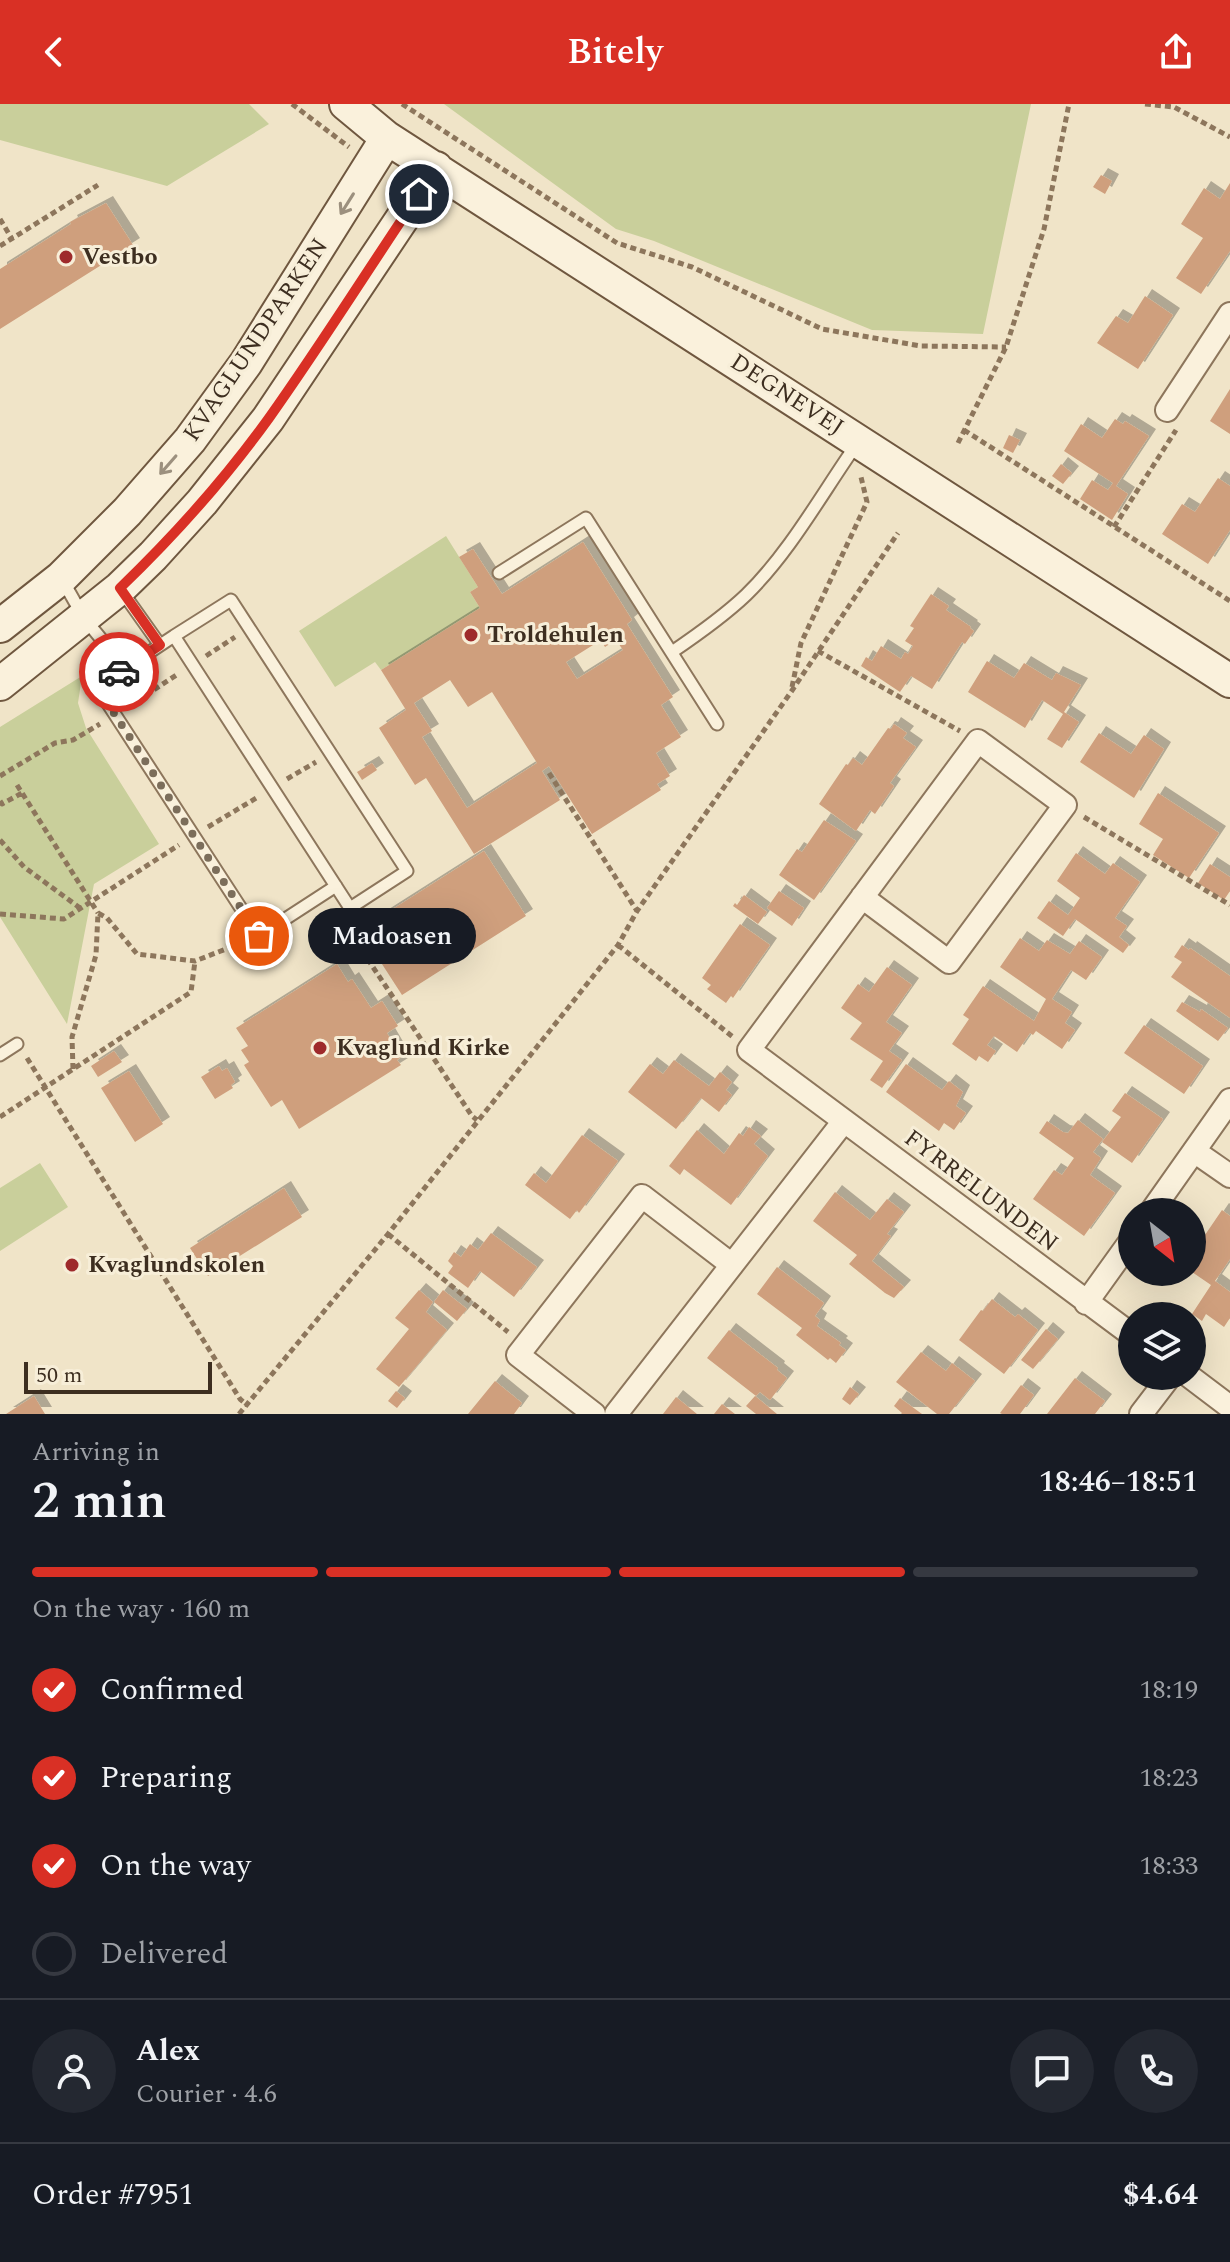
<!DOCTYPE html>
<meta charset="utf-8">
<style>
:root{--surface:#171b24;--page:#242831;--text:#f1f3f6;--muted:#9ea1a6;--line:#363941;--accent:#d93025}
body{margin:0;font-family:Spectral,serif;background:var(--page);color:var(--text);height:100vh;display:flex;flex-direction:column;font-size:30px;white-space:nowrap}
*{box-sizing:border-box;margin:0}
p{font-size:26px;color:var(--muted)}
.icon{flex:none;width:44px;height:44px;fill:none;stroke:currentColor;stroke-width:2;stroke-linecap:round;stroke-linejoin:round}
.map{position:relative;height:1310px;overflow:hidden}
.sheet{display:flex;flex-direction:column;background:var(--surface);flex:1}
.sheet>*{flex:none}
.needle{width:52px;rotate:149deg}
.controls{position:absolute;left:1118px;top:1094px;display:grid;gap:16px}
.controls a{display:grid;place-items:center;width:88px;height:88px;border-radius:50%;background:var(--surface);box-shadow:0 8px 32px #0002;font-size:40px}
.scale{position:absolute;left:24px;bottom:20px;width:188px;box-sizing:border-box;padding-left:8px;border:4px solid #3d2e20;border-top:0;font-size:22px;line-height:28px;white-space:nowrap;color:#3d2e20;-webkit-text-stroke:6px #f7eed8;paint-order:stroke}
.pin{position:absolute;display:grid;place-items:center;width:68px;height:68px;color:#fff;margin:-34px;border:4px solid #fff;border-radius:50%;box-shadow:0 2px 8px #0007}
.courier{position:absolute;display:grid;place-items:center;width:80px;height:80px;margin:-40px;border:6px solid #d93025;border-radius:50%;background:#fff;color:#222;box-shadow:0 2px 10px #0007}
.bubble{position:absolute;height:56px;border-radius:28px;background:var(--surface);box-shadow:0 8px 32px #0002;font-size:26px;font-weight:600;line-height:56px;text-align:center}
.summary em{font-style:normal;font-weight:600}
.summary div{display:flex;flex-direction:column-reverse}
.summary{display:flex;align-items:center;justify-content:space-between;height:136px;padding:0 32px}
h1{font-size:52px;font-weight:600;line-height:60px}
.bar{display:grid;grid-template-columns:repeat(4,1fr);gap:12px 8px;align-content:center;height:96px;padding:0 32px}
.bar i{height:10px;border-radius:6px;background:var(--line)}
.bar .current{background:var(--accent)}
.bar p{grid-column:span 4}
.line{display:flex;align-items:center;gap:20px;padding:0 32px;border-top:2px solid var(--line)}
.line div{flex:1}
.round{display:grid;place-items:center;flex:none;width:84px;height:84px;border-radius:42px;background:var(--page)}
ol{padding:0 32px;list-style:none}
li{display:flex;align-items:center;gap:24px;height:88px}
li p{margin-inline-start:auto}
li .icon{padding:8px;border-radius:50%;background:var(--accent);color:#fff;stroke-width:4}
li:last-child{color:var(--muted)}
li i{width:44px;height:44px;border:4px solid var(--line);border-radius:50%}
header{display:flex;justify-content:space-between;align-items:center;height:104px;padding:0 32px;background:var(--accent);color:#fff;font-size:36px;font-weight:600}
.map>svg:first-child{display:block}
.green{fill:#c9cf9b}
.building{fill:#cf9f7d;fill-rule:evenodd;filter:url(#shadow)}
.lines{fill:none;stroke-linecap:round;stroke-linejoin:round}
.lane-casing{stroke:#8d765c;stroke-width:15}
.street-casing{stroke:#8d765c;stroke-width:26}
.secondary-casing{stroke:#6f573f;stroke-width:36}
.path{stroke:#8d765c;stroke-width:5;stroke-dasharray:6 4;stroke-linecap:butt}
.lane{stroke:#faf1dc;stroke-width:11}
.street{stroke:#faf1dc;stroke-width:22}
.secondary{stroke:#faf1dc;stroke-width:32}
.oneway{stroke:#9c907e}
.done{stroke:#7c6e5b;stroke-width:8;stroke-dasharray:0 14.4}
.route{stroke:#d93025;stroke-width:10}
.poi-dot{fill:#9e2a2b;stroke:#f7eed8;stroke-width:3}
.labels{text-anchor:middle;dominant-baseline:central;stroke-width:6;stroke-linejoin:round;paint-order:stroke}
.poi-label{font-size:24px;font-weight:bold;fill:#3d2e20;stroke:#f7eed8;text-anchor:start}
.street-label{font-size:24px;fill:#3d2e20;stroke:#f7eed8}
</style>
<header><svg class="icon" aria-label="back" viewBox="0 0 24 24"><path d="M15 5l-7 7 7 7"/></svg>Bitely<svg class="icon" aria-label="share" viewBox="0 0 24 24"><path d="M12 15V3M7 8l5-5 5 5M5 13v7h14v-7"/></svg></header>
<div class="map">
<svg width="1230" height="1310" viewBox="0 0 1230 1310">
<defs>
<filter id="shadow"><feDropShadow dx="7" dy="-7" stdDeviation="0" flood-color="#0004"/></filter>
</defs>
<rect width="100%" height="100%" fill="#f0e4c8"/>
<path class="green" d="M0,0H249L269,20L167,82L0,36Z
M444,0H1031L983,230L872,226L654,137L616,125Z
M446,432L478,483L470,488L480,504L381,566L375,558L335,583L299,527Z
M82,572L78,599L86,624L159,740L94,780L67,920L0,813V623Z
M40,1059L68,1103L0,1147V1084Z"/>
<path class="building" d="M1101,71L1112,77L1105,90L1093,83Z
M1230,79V147L1201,190L1176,174L1203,134L1181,120L1204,84L1220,95Z
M106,99L133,141L0,225V165L71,120L70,118Z
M1145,192L1173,211L1138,265L1097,239L1116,212L1128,219Z
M1230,285V330L1210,317Z
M1115,315L1123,320L1125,317L1149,332L1116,382L1128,390L1112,416L1080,395L1092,376L1108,386L1113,379L1064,347L1081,320L1102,334Z
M1009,331L1020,336L1013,349L1003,344Z
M1061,360L1072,369L1063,380L1052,372Z
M1218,374L1230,382V426L1208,460L1162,430L1182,400L1195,408Z
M583,438L632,516L627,520L673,593L661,601L681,633L656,649L670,672L657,680L661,686L592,730L549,662L542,667L560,696L474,750L426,674L415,681L379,624L406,606L381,566L480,504L470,488L478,483L459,453L473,445L502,490ZM601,536L605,543L616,536L623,546L577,575L566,558ZM450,576L468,603L492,588L537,659L467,704L422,633L432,627L414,599Z
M931,490L949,502L946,506L971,523L970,524L974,527L965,540L962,538L932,585L911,572L900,588L861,562L866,553L872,557L881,542L901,555L905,548L908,550L913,542L905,537L914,524L910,522Z
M987,557L1014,574L1024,559L1052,576L1056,569L1081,581L1064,608L1079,618L1062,644L1047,635L1063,610L1042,596L1025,624L968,588Z
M894,620L907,629L903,634L916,643L890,679L894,682L875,710L870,706L856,727L819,700L846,660L848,661L853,654L862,661L888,624L891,625Z
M1099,629L1131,650L1144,631L1164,645L1134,694L1080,658Z
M372,659L377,666L362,676L357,668Z
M1158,689L1219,729L1189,774L1153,751L1163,735L1139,720Z
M824,716L856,737L814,796L779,771L797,745L802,748Z
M484,747L526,812L402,891L360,826Z
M1076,749L1105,770L1113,759L1140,778L1115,814L1127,822L1119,833L1129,841L1123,849L1075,815L1063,832L1037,814L1049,797L1068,811L1080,794L1057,777Z
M1210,760L1230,773V787L1224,796L1198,779Z
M779,787L804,804L792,822L767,804Z
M744,791L767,808L758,820L733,802L735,799L737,801Z
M740,820L770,841L733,894L731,892L726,899L707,885L711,881L702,874Z
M1020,834L1039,847L1047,836L1070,850L1079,837L1102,853L1086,876L1071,866L1052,895L1072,908L1065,919L1075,926L1062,945L1036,927L1033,931L1030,929L1017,948L994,932L987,941L996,947L988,958L979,952L976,957L952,940L969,915L963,911L983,882L1034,917L1046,895L1000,863Z
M1182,841L1189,846L1190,844L1230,872V914L1171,873L1182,858L1174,853Z
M337,860L348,878L352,875L371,904L382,897L398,922L387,929L401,953L397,956L401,961L299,1025L282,996L271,1003L244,961L249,958L241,946L248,942L236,924Z
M887,863L912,881L886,918L902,929L889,947L902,956L882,984L870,976L883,957L850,935L862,919L841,904L858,880L869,888Z
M1182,898L1200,908L1201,905L1228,924L1218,937L1176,907Z
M1144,921L1203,962L1184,990L1124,949Z
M114,947L122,958L98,973L91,962Z
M674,956L709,982L720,968L732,978L726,986L732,991L719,1008L701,994L676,1025L628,988L650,960L663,970Z
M906,960L942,986L949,977L963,988L956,1002L966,1009L954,1026L944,1019L939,1027L886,988Z
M219,962L222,967L227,964L235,978L231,981L233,984L215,995L201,973Z
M129,967L163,1020L135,1038L101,984Z
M1125,989L1163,1015L1132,1059L1102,1038L1121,1013L1112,1007Z
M1078,1016L1103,1035L1093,1048L1101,1054L1090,1071L1115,1089L1084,1132L1033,1095L1054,1066L1062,1071L1074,1054L1039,1029L1047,1017L1063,1028L1068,1029Z
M749,1023L761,1032L754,1040L768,1052L731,1101L684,1065L680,1071L669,1062L697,1026L724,1050L739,1029L743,1032Z
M582,1031L618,1057L579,1109L577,1106L570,1115L525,1081L534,1069L546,1079Z
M284,1084L302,1113L208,1172L190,1144Z
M835,1088L870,1116L887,1095L904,1108L887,1130L891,1132L872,1157L904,1183L894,1194L885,1189L849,1160L857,1151L813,1117Z
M1222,1106L1230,1112V1155L1215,1177L1230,1188V1214L1224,1223L1206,1210L1202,1217L1192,1210L1211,1181L1192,1168V1150Z
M491,1129L537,1163L514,1193L480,1167L468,1184L448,1169L453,1162L448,1157L454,1148L461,1153L470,1140L478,1146Z
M777,1163L824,1199L815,1212L820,1216L817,1222L841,1239L839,1241L846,1246L836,1259L830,1254L828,1256L796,1231L802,1224L757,1190Z
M419,1186L433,1198L426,1208L447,1226L399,1283L376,1265L409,1225L395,1214Z
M443,1186L467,1205L457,1217L434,1198Z
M992,1195L1015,1213L1018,1210L1038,1226L1004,1270L959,1236L981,1206L983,1207Z
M1046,1225L1058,1235L1033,1265L1021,1256Z
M729,1226L778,1264L777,1266L787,1274L770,1296L760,1288L756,1292L707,1254Z
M921,1248L946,1267L952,1259L975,1277L949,1310H937L896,1278Z
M1075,1274L1105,1297L1095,1310H1047Z
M495,1277L522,1299L514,1310H468Z
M1021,1281L1034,1291L1020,1310H1002L1000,1309Z
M850,1283L859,1290L850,1301L842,1295Z
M396,1287L405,1294L397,1304L388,1297Z
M34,1292L45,1310H6Z
M755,1292L777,1310H756L746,1302Z
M676,1293L697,1310H663Z
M900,1294L922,1310H901L902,1309L894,1302Z
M722,1300L735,1310H714Z"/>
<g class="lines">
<defs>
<path id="lane" d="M499,469L586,414L717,620
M63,477L84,514L125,564
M121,486L160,541
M231,496L407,767L350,804L174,532Z
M174,532L97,583L259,832L336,782
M672,548C697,531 723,513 746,491C790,448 821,391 856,341
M0,951L17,940"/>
<path id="street" d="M1167,306L1230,210
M862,793L949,858L1065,701L978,637L749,946L1132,1231
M1194,1047L1230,1072
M1151,1108L1230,996
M1086,1199L1132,1135
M1189,1272L1230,1303
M594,1310L518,1251L642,1092L732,1161
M616,1310L844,1017
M1141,1310L1170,1272"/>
<path id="secondary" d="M346,0L387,34L1230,577
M0,522L61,474L127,408L190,336L246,259L387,34
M0,580L120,484L153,452L202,398L268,315L436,64"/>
</defs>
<use href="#lane" class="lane-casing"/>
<use href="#street" class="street-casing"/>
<use href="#secondary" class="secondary-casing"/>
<path class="path" d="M292,0L349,43
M402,0L617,139L692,163L822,225L921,242L1006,243
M1145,0L1174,3L1230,33
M0,115L12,135
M0,142L98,81
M964,326L1230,497
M958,339L1006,243L1044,125L1069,0
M1114,423L1176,326
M818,547L960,627
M206,552L235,533
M792,583L801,539L867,398L861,373
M129,602L178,570
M549,669L637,807
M0,672L55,639L73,636L100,620
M287,675L316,658
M17,681L98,809
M0,697L2,700L22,689
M1084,713L1230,801
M208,723L258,693
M0,736L24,763L80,804
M0,810L64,815L179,741
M352,819L355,836L472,1012L477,1016
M618,841L733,933
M27,954L240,1295L247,1301
M73,965L72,933L96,851L98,809L107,814L137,850L195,857L244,838
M0,1013L191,888L195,857
M388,1130L508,1228
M239,1310L388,1130L618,841L637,807L791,588L898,429"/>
<use href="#lane" class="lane"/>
<use href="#street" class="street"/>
<use href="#secondary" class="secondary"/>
</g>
<defs><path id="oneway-shaft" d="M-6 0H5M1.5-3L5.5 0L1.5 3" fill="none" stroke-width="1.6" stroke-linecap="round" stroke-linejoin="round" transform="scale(2)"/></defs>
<g class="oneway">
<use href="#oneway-shaft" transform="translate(347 100) rotate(122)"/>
<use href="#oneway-shaft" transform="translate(168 361) rotate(131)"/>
</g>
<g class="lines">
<path class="done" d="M119,568L97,583L259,832"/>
<path class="route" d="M119,568L160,541L120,484C174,432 225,375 269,314C321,241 369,164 419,90"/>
</g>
<g class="poi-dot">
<circle cx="66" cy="153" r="8"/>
<circle cx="471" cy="531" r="8"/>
<circle cx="320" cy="944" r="8"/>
<circle cx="72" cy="1161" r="8"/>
</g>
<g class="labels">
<g class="poi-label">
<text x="82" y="153">Vestbo</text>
<text x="487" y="531">Troldehulen</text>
<text x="336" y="944">Kvaglund Kirke</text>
<text x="88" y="1161">Kvaglundskolen</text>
</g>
<g class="street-label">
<text transform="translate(256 236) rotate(-56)">KVAGLUNDPARKEN</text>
<text transform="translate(787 291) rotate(33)">DEGNEVEJ</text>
<text transform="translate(981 1087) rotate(37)">FYRRELUNDEN</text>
</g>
</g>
</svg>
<div class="controls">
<a><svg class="needle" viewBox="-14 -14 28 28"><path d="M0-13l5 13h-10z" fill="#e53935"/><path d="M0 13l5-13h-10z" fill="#9ea1a6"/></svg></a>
<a><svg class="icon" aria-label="layers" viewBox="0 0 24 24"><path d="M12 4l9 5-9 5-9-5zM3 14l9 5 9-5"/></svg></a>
</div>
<div class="scale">50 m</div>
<div class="pin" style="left:259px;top:832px;background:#ea580c"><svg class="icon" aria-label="bag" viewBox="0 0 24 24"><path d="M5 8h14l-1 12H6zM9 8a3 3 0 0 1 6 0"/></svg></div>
<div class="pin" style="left:419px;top:90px;background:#1f2937"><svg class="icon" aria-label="home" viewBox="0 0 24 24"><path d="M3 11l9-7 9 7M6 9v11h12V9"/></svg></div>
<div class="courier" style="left:119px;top:568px"><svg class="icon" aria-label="car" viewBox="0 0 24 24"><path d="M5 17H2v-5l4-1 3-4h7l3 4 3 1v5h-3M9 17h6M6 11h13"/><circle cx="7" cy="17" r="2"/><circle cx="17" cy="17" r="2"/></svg></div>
<div class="bubble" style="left:308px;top:804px;width:168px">Madoasen</div>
</div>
<section class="sheet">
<div class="summary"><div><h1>2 min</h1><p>Arriving in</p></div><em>18:46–18:51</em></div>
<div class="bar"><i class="current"></i><i class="current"></i><i class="current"></i><i></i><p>On the way · 160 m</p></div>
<ol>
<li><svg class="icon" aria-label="check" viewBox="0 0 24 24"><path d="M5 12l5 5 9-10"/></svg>Confirmed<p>18:19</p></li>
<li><svg class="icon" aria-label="check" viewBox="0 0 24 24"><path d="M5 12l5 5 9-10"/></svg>Preparing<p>18:23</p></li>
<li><svg class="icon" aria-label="check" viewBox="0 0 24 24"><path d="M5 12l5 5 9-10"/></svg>On the way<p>18:33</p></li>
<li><i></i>Delivered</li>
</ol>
<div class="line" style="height:144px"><a class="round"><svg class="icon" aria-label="person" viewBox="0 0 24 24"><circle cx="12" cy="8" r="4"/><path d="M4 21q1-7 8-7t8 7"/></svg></a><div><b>Alex</b><p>Courier · 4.6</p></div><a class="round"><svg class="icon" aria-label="chat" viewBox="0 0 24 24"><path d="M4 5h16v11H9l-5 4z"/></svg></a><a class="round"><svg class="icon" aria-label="phone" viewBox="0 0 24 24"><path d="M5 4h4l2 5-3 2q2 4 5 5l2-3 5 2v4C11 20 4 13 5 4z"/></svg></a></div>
<div class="line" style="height:104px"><div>Order #7951</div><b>$4.64</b></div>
</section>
